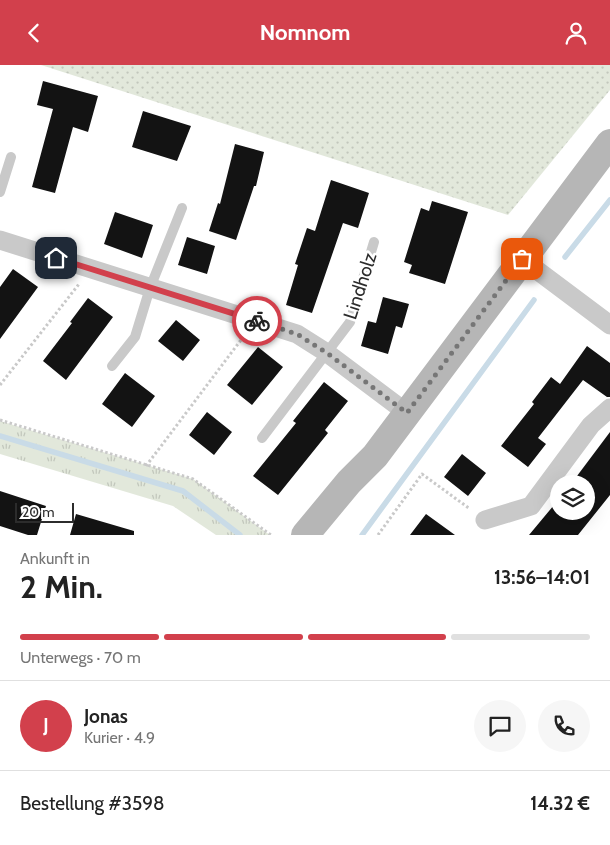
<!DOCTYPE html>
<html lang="de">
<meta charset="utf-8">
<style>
:root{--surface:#fff;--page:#f6f6f6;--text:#222;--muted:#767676;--line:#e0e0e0;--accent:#d2404c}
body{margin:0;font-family:Cabin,sans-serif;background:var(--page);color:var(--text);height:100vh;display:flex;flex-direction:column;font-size:19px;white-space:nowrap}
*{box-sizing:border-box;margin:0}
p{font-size:16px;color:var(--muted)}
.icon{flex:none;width:28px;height:28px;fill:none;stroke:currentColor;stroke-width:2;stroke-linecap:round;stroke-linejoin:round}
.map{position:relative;height:470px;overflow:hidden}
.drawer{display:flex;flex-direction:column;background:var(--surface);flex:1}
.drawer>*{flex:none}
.fabs{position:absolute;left:550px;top:410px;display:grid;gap:10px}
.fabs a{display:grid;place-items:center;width:45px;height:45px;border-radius:50%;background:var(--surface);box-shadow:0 5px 20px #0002;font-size:25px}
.scale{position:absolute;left:15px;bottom:12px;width:59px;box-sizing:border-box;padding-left:5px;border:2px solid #2c2c2c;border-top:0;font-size:14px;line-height:18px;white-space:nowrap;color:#2c2c2c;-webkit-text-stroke:4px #fff;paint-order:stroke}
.pin{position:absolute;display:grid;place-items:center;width:42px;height:42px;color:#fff;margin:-21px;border-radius:10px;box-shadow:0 2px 8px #0006}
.courier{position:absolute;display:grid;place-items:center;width:50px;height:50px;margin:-25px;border:4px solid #d2404c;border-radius:50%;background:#fff;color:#222;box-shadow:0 1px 6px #0007}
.headline em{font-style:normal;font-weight:800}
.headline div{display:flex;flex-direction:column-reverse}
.headline{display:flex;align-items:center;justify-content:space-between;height:85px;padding:0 20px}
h1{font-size:32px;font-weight:800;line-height:38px}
.bar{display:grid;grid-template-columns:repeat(4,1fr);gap:8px 5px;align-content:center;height:60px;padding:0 20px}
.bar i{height:6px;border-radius:4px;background:var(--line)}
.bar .current{background:var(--accent)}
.bar p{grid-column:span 4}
.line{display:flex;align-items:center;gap:12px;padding:0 20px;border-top:1px solid var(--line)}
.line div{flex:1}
.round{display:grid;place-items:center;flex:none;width:52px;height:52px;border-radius:26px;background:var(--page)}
header{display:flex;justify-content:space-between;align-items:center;height:65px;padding:0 20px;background:var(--accent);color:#fff;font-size:22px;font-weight:800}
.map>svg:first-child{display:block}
.grass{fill:url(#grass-tufts)}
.garden{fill:url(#garden-dots)}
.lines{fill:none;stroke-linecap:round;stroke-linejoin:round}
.stream{stroke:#c9dbe7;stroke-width:5.5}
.building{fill:#131313}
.path{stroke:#c9c9c9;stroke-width:3;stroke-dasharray:2.5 2.5;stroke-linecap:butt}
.service{stroke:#c9c9c9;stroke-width:10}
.minor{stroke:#c9c9c9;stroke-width:19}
.secondary{stroke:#b6b6b6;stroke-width:28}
.done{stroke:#767676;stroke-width:5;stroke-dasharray:0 9}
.route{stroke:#d2404c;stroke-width:6}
.labels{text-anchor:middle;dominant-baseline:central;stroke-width:5;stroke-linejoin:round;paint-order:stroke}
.street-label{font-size:19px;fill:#2c2c2c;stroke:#fff}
</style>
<header><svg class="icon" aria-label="back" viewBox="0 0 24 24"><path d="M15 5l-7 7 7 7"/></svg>Nomnom<svg class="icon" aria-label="person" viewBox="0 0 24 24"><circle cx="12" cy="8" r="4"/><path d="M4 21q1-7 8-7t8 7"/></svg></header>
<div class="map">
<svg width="610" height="470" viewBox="0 0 610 470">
<defs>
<pattern id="grass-tufts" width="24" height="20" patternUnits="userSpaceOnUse" patternTransform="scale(1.25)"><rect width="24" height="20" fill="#e2e8db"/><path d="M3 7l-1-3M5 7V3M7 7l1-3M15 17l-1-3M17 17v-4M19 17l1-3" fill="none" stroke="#c2c7bc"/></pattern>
<pattern id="garden-dots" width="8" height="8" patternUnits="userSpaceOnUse" patternTransform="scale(1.25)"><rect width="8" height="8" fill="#e2e8db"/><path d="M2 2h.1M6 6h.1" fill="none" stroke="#c2c7bc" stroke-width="1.8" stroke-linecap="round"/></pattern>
</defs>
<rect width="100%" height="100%" fill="#fff"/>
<path class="grass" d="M0,356L193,414L270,470H216L173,441L0,389Z"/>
<path class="garden" d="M41,0H610V25L508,150Z"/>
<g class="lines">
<path class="stream" d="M565,192L610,135
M0,371L183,426L240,470
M362,470L534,235"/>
</g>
<path class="building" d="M43,16L98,31L88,67L73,62L55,128L32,122L53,44L37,40Z
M143,46L191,61L177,96L132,82Z
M235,79L264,87L256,121H254L236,175L209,166L218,138L220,139Z
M331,115L369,128L358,163L343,158L312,248L286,240L298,200L295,199L307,163L315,166Z
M432,136L468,147L445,219L409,208L412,200L404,197L421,143L429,146Z
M115,147L153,160L142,193L104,179Z
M187,172L215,181L207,209L178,200Z
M13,204L38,222L0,274V222Z
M383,232L409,239L402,263L396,261L388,289L361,281L368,256L376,258Z
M88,233L113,252L66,315L43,296L72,258L70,257Z
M176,255L200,275L183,296L158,276Z
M587,281L610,298V332H607L583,315L538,373L546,379L528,402L501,381L534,339L532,337L551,312L560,319Z
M258,282L283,302L252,340L227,320Z
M125,308L155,331L132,362L102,339Z
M324,317L348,336L325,365L328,368L278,430L253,411L296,358L293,356Z
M207,347L232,367L214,390L189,370Z
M610,367V430L578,470H529L559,434V446H586V419H571Z
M462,389L486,408L468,431L444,412Z
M0,426L46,441L37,470H28L0,461Z
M76,449L134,466V470H70Z
M426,449L455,470H410Z"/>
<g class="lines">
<path class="path" d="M0,320L79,219
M0,355L193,414L271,470
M146,401L244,271
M378,470L422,409L470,444"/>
<path class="service" d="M0,127L11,92
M112,301L135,272L150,223L182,143
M262,373L350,257L374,177"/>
<path class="minor" d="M0,175L297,269L327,288L407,348
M522,194L610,260
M485,455L531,441L591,360L610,343"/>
<path class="secondary" d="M305,470L349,417L375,391L610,78"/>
</g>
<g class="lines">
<path class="done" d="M257,256L297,269L327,288L407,348L522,194"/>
<path class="route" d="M56,193L257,256"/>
</g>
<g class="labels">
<g class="street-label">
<text transform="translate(360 221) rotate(-72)">Lindholz</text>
</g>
</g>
</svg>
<div class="fabs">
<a><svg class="icon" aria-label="layers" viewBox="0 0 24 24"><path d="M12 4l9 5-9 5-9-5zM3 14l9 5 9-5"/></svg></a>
</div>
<div class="scale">20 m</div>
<div class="pin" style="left:522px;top:194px;background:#ea580c"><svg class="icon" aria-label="bag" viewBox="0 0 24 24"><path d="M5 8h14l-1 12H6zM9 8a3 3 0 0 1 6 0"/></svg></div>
<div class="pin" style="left:56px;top:193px;background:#1f2937"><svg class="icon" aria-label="home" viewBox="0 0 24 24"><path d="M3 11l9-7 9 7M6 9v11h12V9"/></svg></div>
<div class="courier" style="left:257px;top:256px"><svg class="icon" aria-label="bike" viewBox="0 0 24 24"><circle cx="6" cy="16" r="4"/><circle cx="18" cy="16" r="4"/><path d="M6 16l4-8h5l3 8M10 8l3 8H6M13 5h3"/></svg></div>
</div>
<section class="drawer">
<div class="headline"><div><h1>2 Min.</h1><p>Ankunft in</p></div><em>13:56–14:01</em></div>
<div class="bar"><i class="current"></i><i class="current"></i><i class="current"></i><i></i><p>Unterwegs · 70 m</p></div>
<div class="line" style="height:90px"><b class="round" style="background:var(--accent);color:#fff">J</b><div><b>Jonas</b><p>Kurier · 4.9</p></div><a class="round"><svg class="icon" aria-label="chat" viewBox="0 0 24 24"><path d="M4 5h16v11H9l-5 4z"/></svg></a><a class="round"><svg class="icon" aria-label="phone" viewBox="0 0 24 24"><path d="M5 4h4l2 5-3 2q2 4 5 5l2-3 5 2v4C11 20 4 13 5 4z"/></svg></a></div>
<div class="line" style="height:65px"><div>Bestellung #3598</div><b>14.32 €</b></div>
</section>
